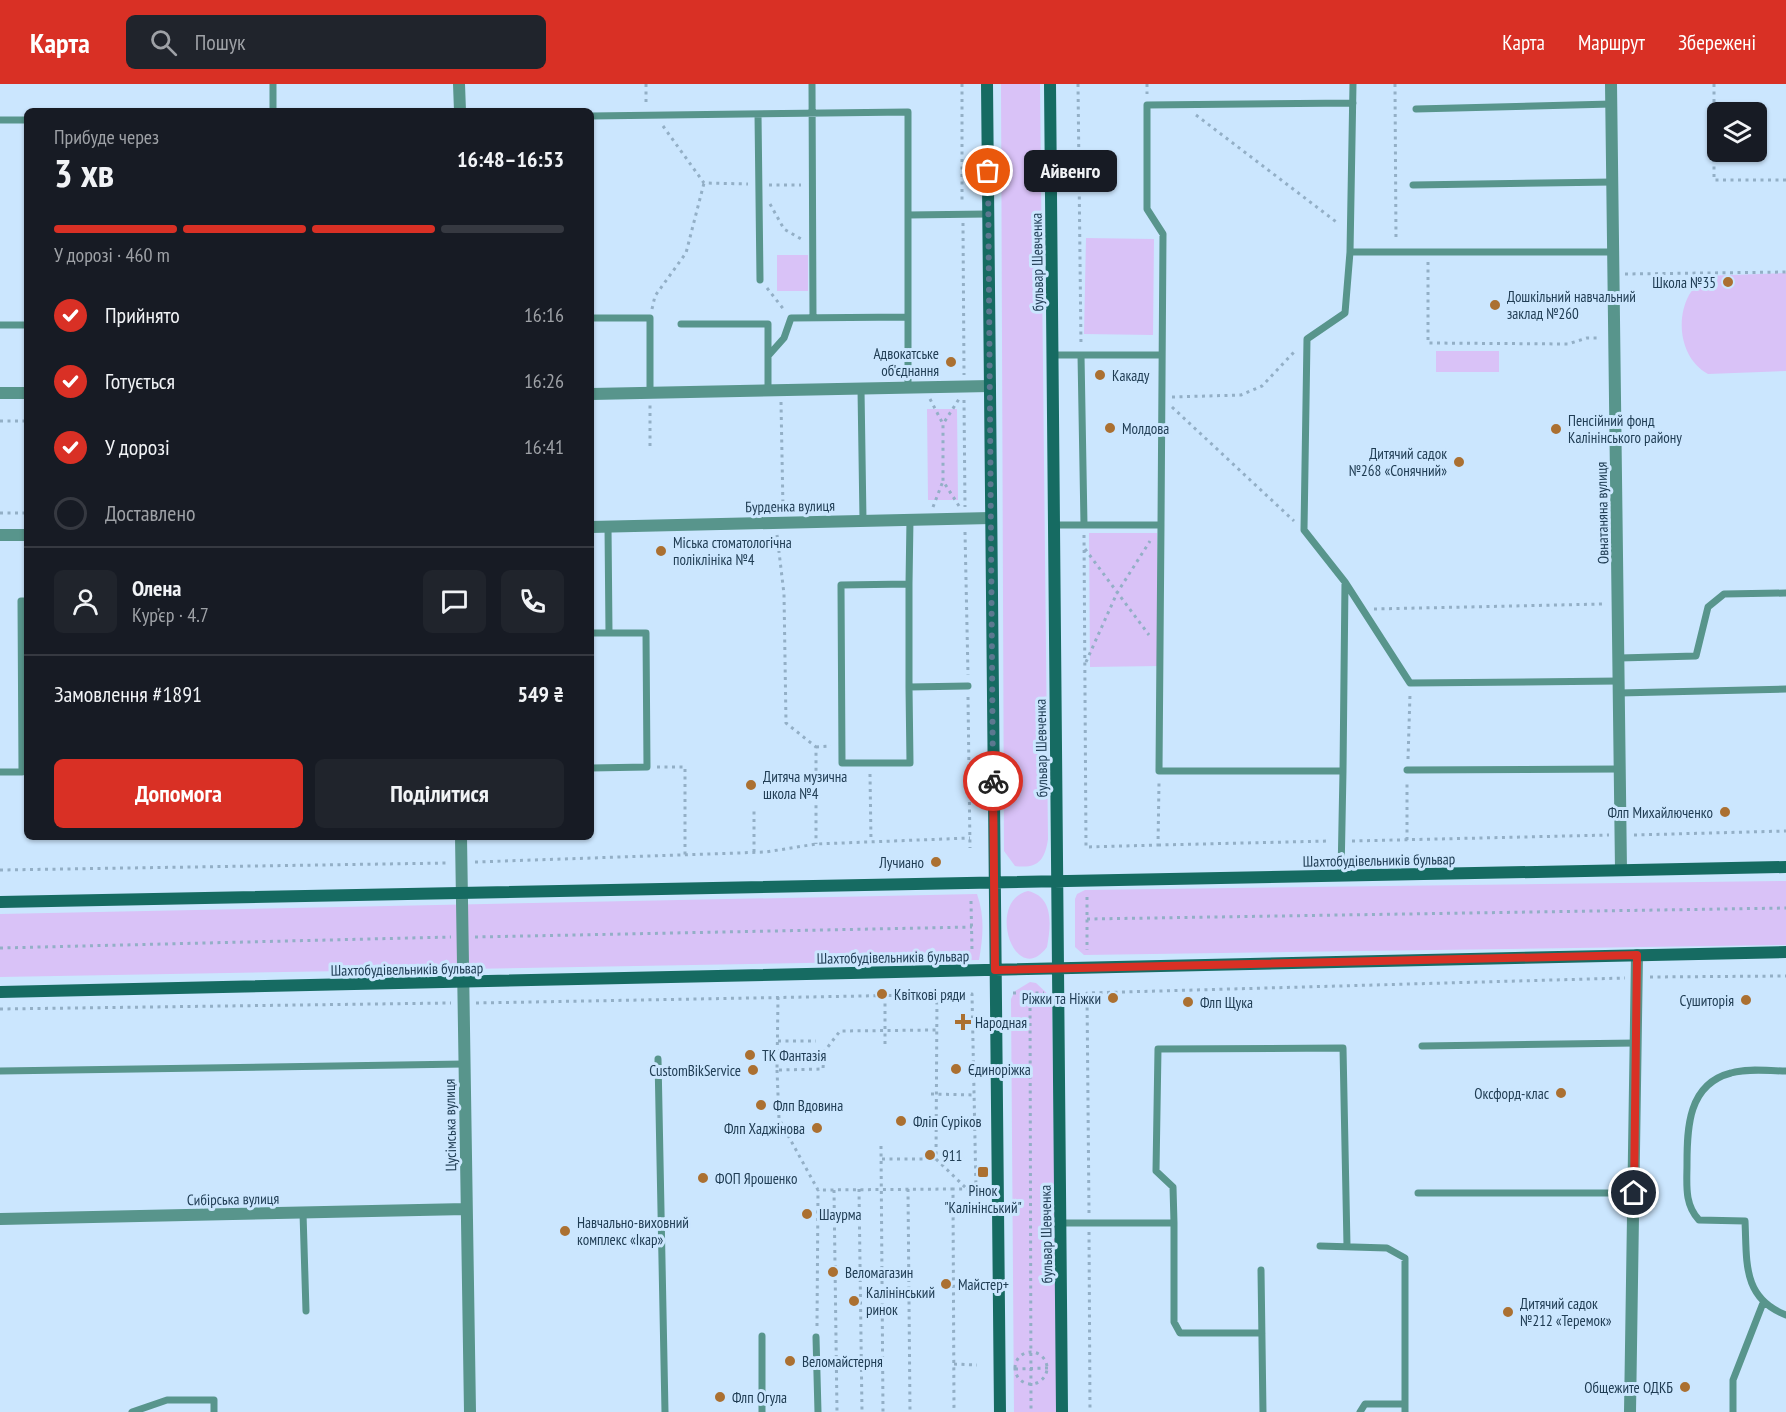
<!DOCTYPE html>
<html lang="uk">
<meta charset="utf-8">
<style>
:root{--surface:#171b24;--page:#20242c;--text:#f1f3f6;--muted:#9ea1a6;--line:#363941;--accent:#d93025}
body{margin:0;font-family:"PT Sans Narrow",sans-serif;background:var(--page);color:var(--text);height:100vh;display:flex;flex-direction:column;font-size:22px;white-space:nowrap}
*{box-sizing:border-box;margin:0}
p{font-size:20px;color:var(--muted)}
.icon{flex:none;width:33px;height:33px;fill:none;stroke:currentColor;stroke-width:2;stroke-linecap:round;stroke-linejoin:round}
.map{position:relative;flex:1;overflow:hidden}
.sheet{position:absolute;left:24px;top:24px;width:570px;height:732px;display:flex;flex-direction:column;background:var(--surface);border-radius:9px;box-shadow:0 2px 4px #0004}
.sheet>*{flex:none}
.buttons{position:absolute;left:1707px;top:18px;display:grid;gap:12px}
.buttons a{display:grid;place-items:center;width:60px;height:60px;border-radius:9px;background:var(--surface);box-shadow:0 2px 4px #0004;font-size:30px}
.pin{position:absolute;display:grid;place-items:center;width:51px;height:51px;color:#fff;margin:-26px;border:3px solid #fff;border-radius:50%;box-shadow:0 2px 6px #0007}
.courier{position:absolute;display:grid;place-items:center;width:60px;height:60px;margin:-30px;border:4px solid #d93025;border-radius:50%;background:#fff;color:#222;box-shadow:0 2px 8px #0007}
.bubble{position:absolute;height:42px;border-radius:9px;background:var(--surface);box-shadow:0 2px 4px #0004;font-size:20px;font-weight:700;line-height:42px;text-align:center}
.headline em{font-style:normal;font-weight:700}
.headline div{display:flex;flex-direction:column-reverse}
.headline{display:flex;align-items:center;justify-content:space-between;height:102px;padding:0 30px}
h1{font-size:39px;font-weight:700;line-height:45px}
.bar{display:grid;grid-template-columns:repeat(4,1fr);gap:9px 6px;align-content:center;height:72px;padding:0 30px}
.bar i{height:8px;border-radius:4px;background:var(--line)}
.bar .on{background:var(--accent)}
.bar p{grid-column:span 4}
.line{display:flex;align-items:center;gap:15px;padding:0 30px;border-top:2px solid var(--line)}
.line div{flex:1}
.round{display:grid;place-items:center;flex:none;width:63px;height:63px;border-radius:9px;background:var(--page)}
ol{padding:0 30px;list-style:none}
li{display:flex;align-items:center;gap:18px;height:66px}
li p{margin-inline-start:auto}
li .icon{padding:6px;border-radius:50%;background:var(--accent);color:#fff;stroke-width:4}
li:last-child{color:var(--muted)}
li i{width:33px;height:33px;border:3px solid var(--line);border-radius:50%}
.cta{display:flex;gap:12px;margin-top:auto;padding:12px 30px}
.cta a{flex:1;height:69px;border-radius:9px;background:var(--accent);color:#fff;font-size:24px;font-weight:700;line-height:69px;text-align:center}
.cta a+a{background:var(--page);color:var(--text)}
header{display:flex;align-items:center;gap:36px;box-sizing:border-box;height:84px;padding:0 30px;background:var(--accent);color:#fff}
header strong{font-size:28px}
nav{display:flex;gap:33px;margin-inline-start:auto;font-size:21px}
.search{width:420px;height:54px;background:var(--page);display:flex;align-items:center;gap:15px;box-sizing:border-box;padding:0 21px;border-radius:9px;color:var(--muted);font-size:22px}
.map>svg:first-child{display:block}
.green{fill:#d9c2f7}
.lines{fill:none;stroke-linecap:round;stroke-linejoin:round}
.path{stroke:#93afc6;stroke-width:3;stroke-dasharray:3 4.5;stroke-linecap:butt}
.service{stroke:#58958c;stroke-width:7}
.minor{stroke:#58958c;stroke-width:12}
.secondary{stroke:#166b62;stroke-width:12}
.done{stroke:#5c7890;stroke-width:6;stroke-dasharray:0 10.8}
.route{stroke:#d93025;stroke-width:8}
.poi-dot{fill:#ab7031;stroke:#cbe6fe;stroke-width:2}
.labels{text-anchor:middle;dominant-baseline:central;stroke-width:6;stroke-linejoin:round;paint-order:stroke}
.street-label{font-size:15px;fill:#203d54;stroke:#cbe6fe}
.poi-label{font-size:15px;fill:#203d54;stroke:#cbe6fe;text-anchor:start}
</style>
<header>
<strong>Карта</strong>
<div class="search"><svg class="icon" aria-label="search" viewBox="0 0 24 24"><circle cx="10" cy="10" r="6"/><path d="M15 15l6 6"/></svg>Пошук</div>
<nav><a>Карта</a><a>Маршрут</a><a>Збережені</a></nav>
</header>
<div class="map">
<svg width="1786" height="1328" viewBox="0 0 1786 1328">
<rect width="100%" height="100%" fill="#cbe6fe"/>
<path class="green" d="M1001,0H1040L1048,755C1045,777 1037,785 1015,782L1004,767Z
M1086,154L1154,155L1153,251L1084,250Z
M777,171H808V207H777Z
M1786,189V287L1708,290C1681,275 1675,237 1689,211C1693,204 1699,198 1704,192Z
M1436,267H1499V288H1436Z
M927,325H957L958,416H928Z
M1089,449H1157L1159,582L1090,583Z
M1786,797V861L1084,871L1075,863V815L1077,810L1085,806Z
M1028,807C1054,813 1051,841 1047,863C1015,906 985,817 1028,807Z
M977,810C985,833 983,853 979,876L0,893V830Z
M1030,898L1036,899L1052,914L1057,1328H1014L1011,915L1015,907Z"/>
<g class="lines">
<path class="path" d="M646,0V20
M962,0V120
M1078,0L1081,262
M1147,0V10
M1395,0L1396,157
M1714,0V96H1786
M1196,31L1339,140
M663,42L704,99L748,100
M769,101H801
M770,120L784,145L803,156
M963,139L964,291
M1428,178V259L1568,260L1587,254H1601
M1625,190L1786,188
M767,204L785,227
M652,225L655,212L686,169L704,99
M1172,313L1241,311L1262,302L1295,267
M930,315L943,340
M964,316L965,423
M781,318L783,425
M1172,323L1294,437
M0,337H27
M650,362V321
M959,422L943,397V340L959,315
M933,423L943,397
M0,429H27
M965,448L968,591
M777,451L784,510L786,639L816,663V760
M1084,451L1086,763L1158,761L1159,698
M1085,465L1149,551
M1374,525L1604,520
M1086,578L1117,509L1150,457
M968,613L970,764
M816,663L831,662
M1408,675L1410,610
M657,683H685V771
M870,690L871,757
M1634,751L1786,747
M1407,756V697
M1352,757L1609,751
M1158,761L1330,757
M754,768V726
M475,778L766,768L816,760L970,754
M0,786L447,779
M1087,813V866
M971,817L972,866
M1087,835L1786,824
M475,853L972,843
M0,864L451,853
M1650,893L1786,892
M1013,909H1044
M1030,909L1031,1328
M937,910L936,1075L967,1105
M885,912V962
M778,913L777,986L823,985L824,968L840,947L937,946
M476,919L972,910L976,1105H953L954,1328
M0,925L451,919
M778,957H816
M777,986L779,1035L818,1106L953,1105
M931,1010L974,1011
M881,1062L883,1328
M882,1075H936
M859,1105L862,1328
M908,1105L910,1328
M834,1106L837,1328
M1089,1129L1087,909L1625,894
M1089,1148L1090,1328
M817,1242L818,1106
M1015 1284a16 16 0 1 1 32 0a16 16 0 1 1-32 0Z
M954,1280L977,1281
M1015,1285L1048,1284"/>
<path class="service" d="M812,0L813,234
M1416,25L1612,20
M273,27V0
M758,30L760,196
M591,32L908,28V131L988,130
M0,36H27
M1413,101L1613,98
M1350,168H1614
M591,234H650V310
M681,240H768V272
M0,241H27
M1052,271H1161
M1081,271L1084,441
M908,304V131
M861,305L863,436
M768,307V272L784,254L791,234L908,233
M1054,441H1161L1163,150L1147,125V21L1353,19
M1161,441L1159,687H1343L1345,498L1304,446L1307,255L1345,229L1350,168L1353,0
M608,442L609,549
M1345,498L1410,599L1619,597
M909,500L910,435
M591,549H646L647,683L591,684
M1619,574L1696,572L1708,523L1724,510L1786,509
M909,603V500L841,501L842,679H910L909,603L968,602
M1619,609L1786,605
M1407,686L1620,685
M0,688H22L21,517H27
M1341,791L1343,687
M1422,962L1636,959
M658,975L665,1328
M0,987L464,980
M1786,987C1768,987 1748,984 1731,989C1688,1000 1687,1044 1687,1080C1687,1100 1684,1120 1699,1136L1745,1137C1747,1178 1742,1214 1786,1231
M1418,1109H1634
M303,1129L306,1227
M1061,1139H1174L1173,1103L1156,1087L1158,965L1343,964L1347,1162
M1174,1139V1238L1180,1249H1262
M1320,1162L1387,1164L1405,1174V1328
M1261,1186L1263,1328
M762,1252V1328
M816,1253L818,1328
M132,1328L167,1316H214V1328
M1360,1328L1365,1320H1405
M1733,1328V1296L1763,1219"/>
<path class="minor" d="M459,0L460,27
M1611,0L1621,786
M0,309H27
M591,310L990,302
M591,443L991,434
M0,451H27
M461,753L470,1328
M0,1135L466,1125
M1630,1328L1637,871"/>
<path class="secondary" d="M987,0L1000,1328
M1050,0L1062,1328
M0,818L1786,783
M0,908L1786,868"/>
</g>
<g class="lines">
<path class="done" d="M988,87L993,697"/>
<path class="route" d="M993,697L995,886L1637,871L1634,1109"/>
</g>
<g class="poi-dot">
<circle cx="1728" cy="198" r="6"/>
<circle cx="1495" cy="221" r="6"/>
<circle cx="951" cy="278" r="6"/>
<circle cx="1100" cy="291" r="6"/>
<circle cx="1110" cy="344" r="6"/>
<circle cx="1556" cy="345" r="6"/>
<circle cx="1459" cy="378" r="6"/>
<circle cx="661" cy="467" r="6"/>
<circle cx="751" cy="701" r="6"/>
<circle cx="1725" cy="728" r="6"/>
<circle cx="936" cy="778" r="6"/>
<circle cx="882" cy="910" r="6"/>
<circle cx="1113" cy="914" r="6"/>
<circle cx="1746" cy="916" r="6"/>
<circle cx="1188" cy="918" r="6"/>
<path d="M960 929h6v6h6v6h-6v6h-6v-6h-6v-6h6z"/>
<circle cx="750" cy="971" r="6"/>
<circle cx="956" cy="985" r="6"/>
<circle cx="753" cy="986" r="6"/>
<circle cx="1561" cy="1009" r="6"/>
<circle cx="761" cy="1021" r="6"/>
<circle cx="901" cy="1037" r="6"/>
<circle cx="817" cy="1044" r="6"/>
<circle cx="930" cy="1071" r="6"/>
<rect x="977" y="1082" width="12" height="12" rx="3"/>
<circle cx="703" cy="1094" r="6"/>
<circle cx="807" cy="1130" r="6"/>
<circle cx="565" cy="1147" r="6"/>
<circle cx="833" cy="1188" r="6"/>
<circle cx="946" cy="1200" r="6"/>
<circle cx="854" cy="1217" r="6"/>
<circle cx="1508" cy="1228" r="6"/>
<circle cx="790" cy="1277" r="6"/>
<circle cx="1685" cy="1303" r="6"/>
<circle cx="720" cy="1313" r="6"/>
</g>
<g class="labels">
<g class="street-label">
<text transform="translate(1037 178) rotate(-91)">бульвар Шевченка</text>
<text transform="translate(790 422) rotate(-1)">Бурденка вулиця</text>
<text transform="translate(1602 429) rotate(-91)">Овнатаняна вулиця</text>
<text transform="translate(1041 664) rotate(-91)">бульвар Шевченка</text>
<text transform="translate(1379 776) rotate(-1)">Шахтобудівельників бульвар</text>
<text transform="translate(893 873) rotate(-1)">Шахтобудівельників бульвар</text>
<text transform="translate(407 885) rotate(-1)">Шахтобудівельників бульвар</text>
<text transform="translate(450 1041) rotate(-91)">Цусімська вулиця</text>
<text transform="translate(233 1115) rotate(-1)">Сибірська вулиця</text>
<text transform="translate(1046 1150) rotate(-91)">бульвар Шевченка</text>
</g>
<g class="poi-label">
<text x="1716" y="198" text-anchor="end">Школа №35</text>
<text x="1507" y="212">Дошкільний навчальний<tspan x="1507" dy="17">заклад №260</tspan></text>
<text x="939" y="269" text-anchor="end">Адвокатське<tspan x="939" dy="17">об'єднання</tspan></text>
<text x="1112" y="291">Какаду</text>
<text x="1568" y="336">Пенсійний фонд<tspan x="1568" dy="17">Калінінського району</tspan></text>
<text x="1122" y="344">Молдова</text>
<text x="1447" y="369" text-anchor="end">Дитячий садок<tspan x="1447" dy="17">№268 «Сонячний»</tspan></text>
<text x="673" y="458">Міська стоматологічна<tspan x="673" dy="17">поліклініка №4</tspan></text>
<text x="763" y="692">Дитяча музична<tspan x="763" dy="17">школа №4</tspan></text>
<text x="1713" y="728" text-anchor="end">Флп Михайлюченко</text>
<text x="924" y="778" text-anchor="end">Лучиано</text>
<text x="894" y="910">Квіткові ряди</text>
<text x="1101" y="914" text-anchor="end">Ріжки та Ніжки</text>
<text x="1734" y="916" text-anchor="end">Сушиторiя</text>
<text x="1200" y="918">Флп Щука</text>
<text x="975" y="938">Народная</text>
<text x="762" y="971">ТК Фантазія</text>
<text x="968" y="985">Єдиноріжка</text>
<text x="741" y="986" text-anchor="end">CustomBikService</text>
<text x="1549" y="1009" text-anchor="end">Оксфорд-клас</text>
<text x="773" y="1021">Флп Вдовина</text>
<text x="913" y="1037">Фліп Суріков</text>
<text x="805" y="1044" text-anchor="end">Флп Хаджінова</text>
<text x="942" y="1071">911</text>
<text x="715" y="1094">ФОП Ярошенко</text>
<text x="983" y="1106" text-anchor="middle">Рінок<tspan x="983" dy="17">"Калінінський"</tspan></text>
<text x="819" y="1130">Шаурма</text>
<text x="577" y="1138">Навчально-виховний<tspan x="577" dy="17">комплекс «Ікар»</tspan></text>
<text x="845" y="1188">Веломагазин</text>
<text x="958" y="1200">Майстер+</text>
<text x="866" y="1208">Калінінський<tspan x="866" dy="17">ринок</tspan></text>
<text x="1520" y="1219">Дитячий садок<tspan x="1520" dy="17">№212 «Теремок»</tspan></text>
<text x="802" y="1277">Веломайстерня</text>
<text x="1673" y="1303" text-anchor="end">Общежите ОДКБ</text>
<text x="732" y="1313">Флп Огула</text>
</g>
</g>
</svg>
<div class="buttons">
<a><svg class="icon" aria-label="layers" viewBox="0 0 24 24"><path d="M12 4l9 5-9 5-9-5zM3 14l9 5 9-5"/></svg></a>
</div>
<div class="pin" style="left:988px;top:87px;background:#ea580c"><svg class="icon" aria-label="bag" viewBox="0 0 24 24"><path d="M5 8h14l-1 12H6zM9 8a3 3 0 0 1 6 0"/></svg></div>
<div class="pin" style="left:1634px;top:1109px;background:#1f2937"><svg class="icon" aria-label="home" viewBox="0 0 24 24"><path d="M3 11l9-7 9 7M6 9v11h12V9"/></svg></div>
<div class="courier" style="left:993px;top:697px"><svg class="icon" aria-label="bike" viewBox="0 0 24 24"><circle cx="6" cy="16" r="4"/><circle cx="18" cy="16" r="4"/><path d="M6 16l4-8h5l3 8M10 8l3 8H6M13 5h3"/></svg></div>
<div class="bubble" style="left:1024px;top:66px;width:93px">Айвенго</div>
<section class="sheet">
<div class="headline"><div><h1>3 хв</h1><p>Прибуде через</p></div><em>16:48–16:53</em></div>
<div class="bar"><i class="on"></i><i class="on"></i><i class="on"></i><i></i><p>У дорозі · 460 m</p></div>
<ol>
<li><svg class="icon" aria-label="check" viewBox="0 0 24 24"><path d="M5 12l5 5 9-10"/></svg>Прийнято<p>16:16</p></li>
<li><svg class="icon" aria-label="check" viewBox="0 0 24 24"><path d="M5 12l5 5 9-10"/></svg>Готується<p>16:26</p></li>
<li><svg class="icon" aria-label="check" viewBox="0 0 24 24"><path d="M5 12l5 5 9-10"/></svg>У дорозі<p>16:41</p></li>
<li><i></i>Доставлено</li>
</ol>
<div class="line" style="height:108px"><a class="round"><svg class="icon" aria-label="person" viewBox="0 0 24 24"><circle cx="12" cy="8" r="4"/><path d="M4 21q1-7 8-7t8 7"/></svg></a><div><b>Олена</b><p>Кур’єр · 4.7</p></div><a class="round"><svg class="icon" aria-label="chat" viewBox="0 0 24 24"><path d="M4 5h16v11H9l-5 4z"/></svg></a><a class="round"><svg class="icon" aria-label="phone" viewBox="0 0 24 24"><path d="M5 4h4l2 5-3 2q2 4 5 5l2-3 5 2v4C11 20 4 13 5 4z"/></svg></a></div>
<div class="line" style="height:78px"><div>Замовлення #1891</div><b>549 ₴</b></div>
<div class="cta"><a>Допомога</a><a>Поділитися</a></div>
</section>
</div>
